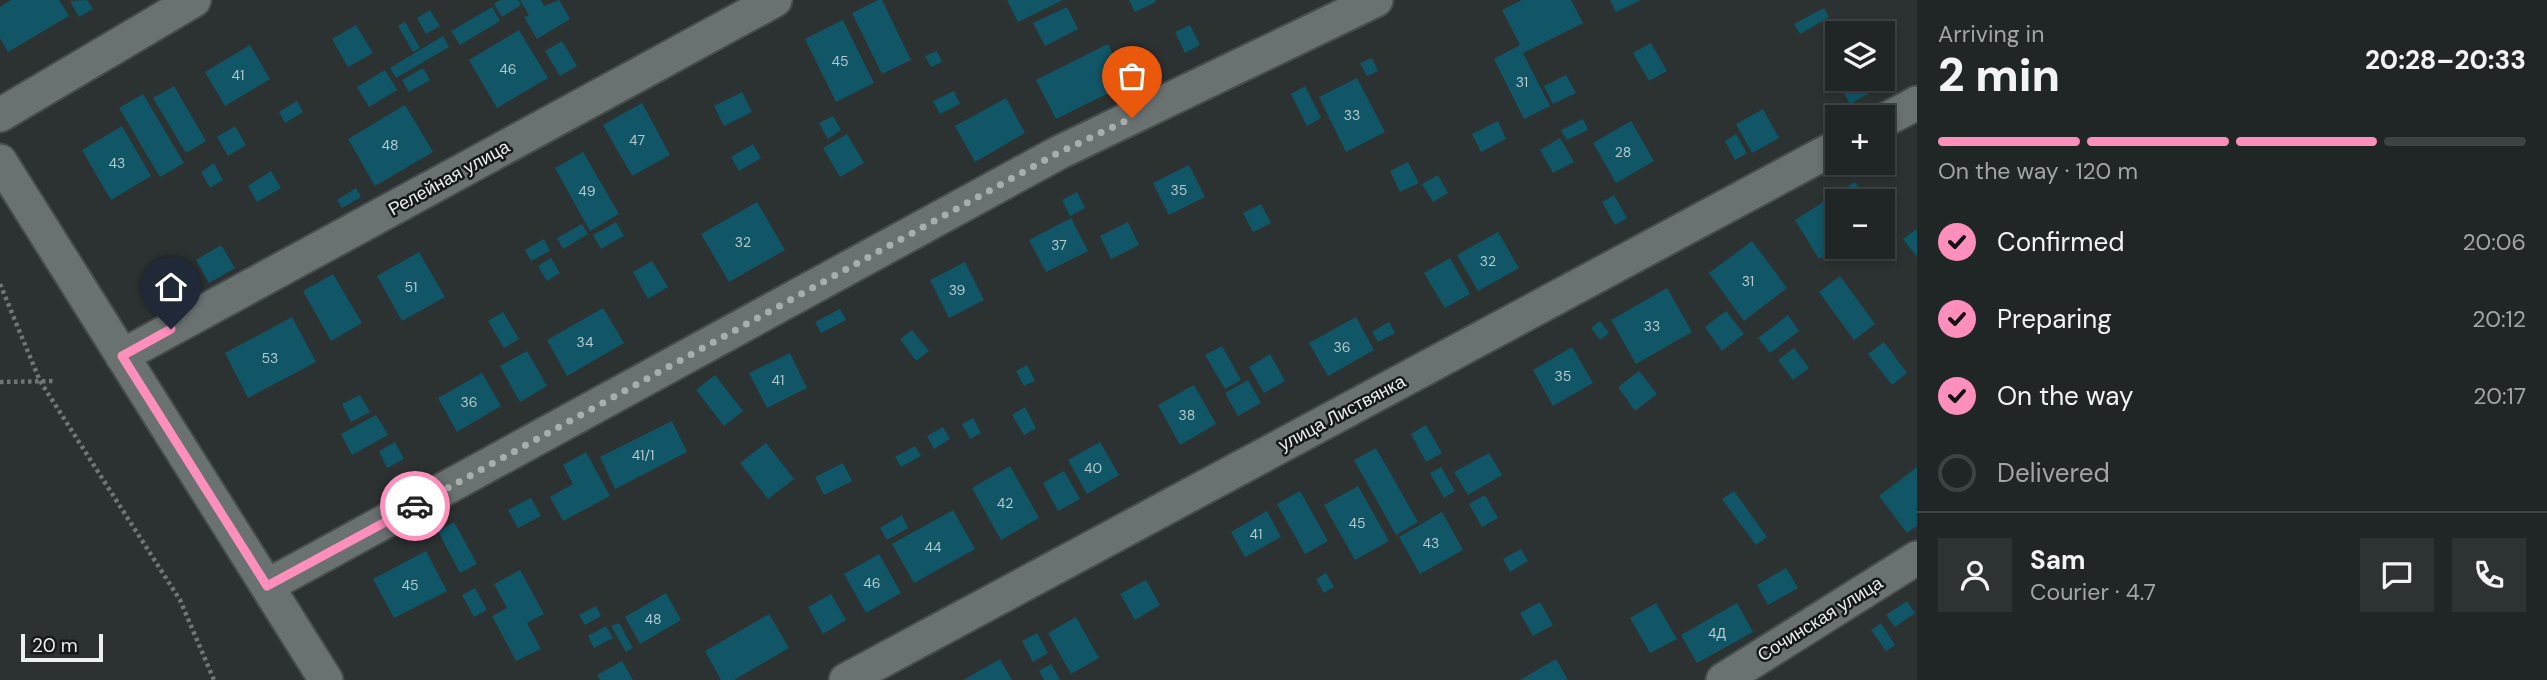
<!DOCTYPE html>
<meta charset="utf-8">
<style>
:root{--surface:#202625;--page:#2d3232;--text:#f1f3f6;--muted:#a2a5a7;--line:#3d4342;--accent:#fe8ebb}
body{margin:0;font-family:"DM Sans",sans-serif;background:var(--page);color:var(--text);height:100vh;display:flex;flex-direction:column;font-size:26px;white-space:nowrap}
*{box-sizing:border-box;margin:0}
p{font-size:23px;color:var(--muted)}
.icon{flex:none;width:38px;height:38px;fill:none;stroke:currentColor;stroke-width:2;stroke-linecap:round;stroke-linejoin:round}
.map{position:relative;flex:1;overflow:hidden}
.drawer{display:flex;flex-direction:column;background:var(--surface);width:630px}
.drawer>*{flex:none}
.buttons{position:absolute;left:1825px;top:21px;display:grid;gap:14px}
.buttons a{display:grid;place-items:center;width:70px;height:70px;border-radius:0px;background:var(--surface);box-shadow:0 4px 10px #0003,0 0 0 2px var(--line);font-size:35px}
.scale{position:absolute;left:21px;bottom:18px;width:82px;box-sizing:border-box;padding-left:7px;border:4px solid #ebf0ef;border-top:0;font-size:19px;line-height:24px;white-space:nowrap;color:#ebf0ef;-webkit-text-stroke:5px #161919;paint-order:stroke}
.pin{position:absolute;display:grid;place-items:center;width:60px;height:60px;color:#fff;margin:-72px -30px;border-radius:50% 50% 50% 0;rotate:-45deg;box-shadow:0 0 7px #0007}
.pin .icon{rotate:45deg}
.courier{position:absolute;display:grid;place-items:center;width:70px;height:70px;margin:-35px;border:5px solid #fe8ebb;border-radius:50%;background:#fff;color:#222;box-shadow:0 2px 9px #0007}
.overview em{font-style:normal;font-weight:800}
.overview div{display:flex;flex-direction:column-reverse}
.overview{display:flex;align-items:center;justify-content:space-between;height:119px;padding:0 21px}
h1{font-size:46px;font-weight:800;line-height:52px}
.bar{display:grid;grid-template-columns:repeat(4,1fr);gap:10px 7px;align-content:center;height:84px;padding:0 21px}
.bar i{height:9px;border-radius:5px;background:var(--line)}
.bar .active{background:var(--accent)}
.bar p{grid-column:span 4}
.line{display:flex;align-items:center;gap:18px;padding:0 21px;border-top:2px solid var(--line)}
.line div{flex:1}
.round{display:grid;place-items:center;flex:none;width:74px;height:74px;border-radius:0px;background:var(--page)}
ol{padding:0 21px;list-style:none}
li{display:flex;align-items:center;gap:21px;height:77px}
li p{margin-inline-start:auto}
li .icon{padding:7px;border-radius:50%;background:var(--accent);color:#111;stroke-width:4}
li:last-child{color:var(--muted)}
li i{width:38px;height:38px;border:4px solid var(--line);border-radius:50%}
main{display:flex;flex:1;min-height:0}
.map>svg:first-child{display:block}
.building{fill:#115667}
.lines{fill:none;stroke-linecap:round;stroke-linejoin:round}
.minor-casing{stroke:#474d4c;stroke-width:37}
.path{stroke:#6f7675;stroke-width:4.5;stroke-dasharray:3.5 3.5;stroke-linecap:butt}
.minor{stroke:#6a7271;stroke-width:33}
.done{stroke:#a8aeac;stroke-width:7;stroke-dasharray:0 12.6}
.route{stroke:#fe8ebb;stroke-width:9}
.labels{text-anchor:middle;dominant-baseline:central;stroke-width:5;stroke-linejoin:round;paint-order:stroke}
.number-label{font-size:14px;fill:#b4cacd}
.street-label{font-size:18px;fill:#ebf0ef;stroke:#161919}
</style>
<main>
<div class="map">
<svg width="1917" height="680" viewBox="0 0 1917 680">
<rect width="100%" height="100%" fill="#2b3231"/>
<path class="building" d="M11,0H59L69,16L8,52L0,38V7Z
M87,0L93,9L79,17L70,1Z
M500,0H518L521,5L502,17L494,4Z
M520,0H541L544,6L559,0L570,19L537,39L524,17L529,15Z
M878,0H882L911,60L882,74L852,13Z
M1007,0H1063L1018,22Z
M1129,0H1155L1156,2L1135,12Z
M1522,0H1571L1583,23L1523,53L1550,106L1524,119L1494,59L1520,45L1502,10Z
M1610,0H1641L1616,12Z
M492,7L500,21L460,45L451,31Z
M1067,7L1078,29L1045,46L1033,23Z
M1824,8L1829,17L1800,34L1794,24Z
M430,10L440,26L426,34L417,18Z
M843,20L874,83L836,102L805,39Z
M405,22L420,48L413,52L398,26Z
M356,25L373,53L348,67L332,39Z
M1190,25L1200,45L1185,53L1175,32Z
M519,30L548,78L497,108L469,60Z
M443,36L449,47L396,78L390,68Z
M562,41L577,66L560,76L545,51Z
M1651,43L1667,71L1649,81L1633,53Z
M1108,44L1127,84L1056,119L1036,80Z
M250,45L270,79L225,106L205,72Z
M937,51L942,62L931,67L925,56Z
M1372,58L1378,71L1367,76L1360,63Z
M423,68L430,80L409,92L402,80Z
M1838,69V79H1878L1882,86L1850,104L1832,72Z
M385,70L397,90L369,107L357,87Z
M1566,75L1576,93L1553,104L1544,86Z
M1357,78L1385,132L1346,152L1319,97Z
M174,86L206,141L186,153L153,98Z
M1305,86L1321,118L1307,126L1291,94Z
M954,91L960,104L940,114L933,101Z
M742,92L752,112L724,126L714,106Z
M143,94L184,163L160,177L119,108Z
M1006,98L1025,133L975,162L955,126Z
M297,101L303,112L285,123L279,112Z
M642,103L670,155L632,176L603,125Z
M405,105L433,152L375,186L348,139Z
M1763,109L1779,138L1752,153L1736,124Z
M833,116L841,130L828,139L819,123Z
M1583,119L1588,130L1567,140L1561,130Z
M1498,121L1506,139L1481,152L1472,134Z
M1631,121L1654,161L1616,183L1593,143Z
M122,126L151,176L111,200L82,150Z
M235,126L246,145L228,156L217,137Z
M847,134L864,163L840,177L823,148Z
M1736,134L1747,153L1735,160L1725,141Z
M1560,138L1574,162L1553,173L1540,150Z
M753,144L761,158L739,171L731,157Z
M583,152L619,214L590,231L555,168Z
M1408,162L1419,183L1400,192L1390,171Z
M214,163L223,180L210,188L201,172Z
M1189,165L1205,197L1169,215L1153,183Z
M271,171L281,188L257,202L248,186Z
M1438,175L1448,193L1433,202L1422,184Z
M1855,182L1867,201H1838V247L1819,259L1795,220Z
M356,188L361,197L342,208L337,200Z
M1077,192L1085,208L1070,216L1062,200Z
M1614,195L1627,218L1615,225L1602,202Z
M757,202L785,250L729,282L701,234Z
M1261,204L1271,223L1253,232L1243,213Z
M1071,218L1088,251L1046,272L1029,240Z
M616,222L624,236L601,249L593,235Z
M1128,222L1139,245L1111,259L1100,236Z
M582,224L588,234L563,249L557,238Z
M1917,229V257L1903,239Z
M1498,232L1519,268L1478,291L1457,255Z
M544,239L550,251L531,261L525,250Z
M1752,241L1787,288L1744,321L1709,273Z
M221,245L235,268L209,283L196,260Z
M419,252L445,297L402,321L377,276Z
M551,258L560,273L547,281L538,266Z
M1450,258L1470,294L1445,308L1424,273Z
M652,261L668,287L648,299L633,272Z
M965,262L984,300L949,318L930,280Z
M333,274L362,323L331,341L303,291Z
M1840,276L1875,324L1854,340L1819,292Z
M1667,288L1692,332L1636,364L1611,320Z
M603,308L624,343L567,376L547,340Z
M840,309L846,320L821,333L815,322Z
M1726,311L1744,334L1722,351L1705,327Z
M503,312L519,339L504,348L488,321Z
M1788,315L1799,331L1770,353L1758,338Z
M292,317L316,362L248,398L225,353Z
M1356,317L1374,350L1328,376L1309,343Z
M1600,321L1609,333L1600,340L1591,328Z
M1389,322L1395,333L1378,342L1372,332Z
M912,330L929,351L916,361L900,339Z
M1884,342L1907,373L1892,385L1868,354Z
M1222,346L1241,380L1225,389L1205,355Z
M1572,347L1593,383L1553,406L1533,370Z
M1794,348L1809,368L1793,380L1778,360Z
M527,351L547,386L520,402L500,366Z
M790,353L807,388L767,408L749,373Z
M1270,354L1285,381L1264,393L1249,367Z
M1027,365L1035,381L1024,386L1016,371Z
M1639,371L1657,394L1635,411L1618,387Z
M482,373L501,406L457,432L438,398Z
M715,375L743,411L724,426L696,390Z
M1248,380L1261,403L1238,416L1225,393Z
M1194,385L1216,424L1180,445L1158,405Z
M360,395L370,412L351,422L342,404Z
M1025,407L1036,428L1024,435L1012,415Z
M376,415L388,435L352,455L341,434Z
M973,418L981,433L970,439L962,424Z
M672,421L687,452L615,489L600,457Z
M1426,425L1442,453L1426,462L1411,434Z
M943,427L950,439L934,449L927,436Z
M395,442L404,459L387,468L379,451Z
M1100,442L1119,475L1087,494L1068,460Z
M766,443L794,479L768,499L740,463Z
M915,446L921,456L901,467L895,457Z
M1376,448L1418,522L1396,535L1354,460Z
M586,452L610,496L563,521L550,497L573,484L563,465Z
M1489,453L1502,475L1468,495L1454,472Z
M843,463L852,481L824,495L815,477Z
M1010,466L1039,518L1001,540L972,488Z
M1441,467L1455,491L1444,498L1430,473Z
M1917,467V526L1907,533L1879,496Z
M1064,471L1080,499L1058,511L1043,483Z
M1358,486L1389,541L1355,560L1324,505Z
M1300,491L1328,541L1305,554L1277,504Z
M1734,491L1767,537L1756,545L1722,499Z
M1485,495L1498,518L1482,527L1469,504Z
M531,498L541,516L518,528L508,510Z
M953,510L975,549L914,583L892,544Z
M1267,511L1281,537L1245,557L1231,532Z
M1442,512L1463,550L1420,574L1399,537Z
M902,515L908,528L887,540L880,528Z
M454,522L477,564L460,573L438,531Z
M1521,549L1528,561L1510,572L1503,559Z
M426,551L447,591L394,618L373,579Z
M879,554L901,593L866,613L844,574Z
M1786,568L1798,588L1768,605L1757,585Z
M520,570L544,614L527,623L541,649L516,661L492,616L507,608L494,584Z
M1326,573L1334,587L1324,593L1316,579Z
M1146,580L1160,605L1135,620L1120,594Z
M475,588L487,610L474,617L462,595Z
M666,593L681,620L640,644L625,617Z
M831,594L846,620L823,634L808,607Z
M1907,601L1915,613L1895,627L1886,615Z
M1540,602L1553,625L1533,636L1520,613Z
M1656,603L1677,639L1650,653L1630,618Z
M1737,603L1753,632L1697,663L1681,635Z
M596,606L601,616L585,625L579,615Z
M769,614L789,648L734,680H721L705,651Z
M1076,617L1099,658L1071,674L1048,633Z
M619,623L633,648L626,652L611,626Z
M1881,623L1895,645L1886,651L1871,630Z
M606,626L613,638L594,648L588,636Z
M1037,633L1048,653L1033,662L1022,641Z
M1000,659L1012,680H963Z
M1556,659L1568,680H1520Z
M622,661L633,680H600L597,675Z
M1051,664L1060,680H1044L1039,671Z"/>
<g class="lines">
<defs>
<path id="minor" d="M0,115L194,0
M1883,121L1917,103
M0,161L326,680
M122,356L775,0
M267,586L1058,153L1376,0
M846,680L1838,146
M1723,680L1917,558"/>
</defs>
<use href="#minor" class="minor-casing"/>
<path class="path" d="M0,284L40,381L180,600L214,680
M0,382L56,381"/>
<use href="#minor" class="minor"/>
</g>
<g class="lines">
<path class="done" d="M415,506L1058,153L1132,118"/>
<path class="route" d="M171,329L122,356L267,586L415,506"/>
</g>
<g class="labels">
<g class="number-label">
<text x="840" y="61">45</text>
<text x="508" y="69">46</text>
<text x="238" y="75">41</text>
<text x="1522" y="82">31</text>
<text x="1352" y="115">33</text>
<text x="637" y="140">47</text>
<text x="390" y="145">48</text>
<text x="1623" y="152">28</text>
<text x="117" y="163">43</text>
<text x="1179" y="190">35</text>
<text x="587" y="191">49</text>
<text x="743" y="242">32</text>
<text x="1059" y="245">37</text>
<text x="1488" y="261">32</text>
<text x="1748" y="281">31</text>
<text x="411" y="287">51</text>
<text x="957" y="290">39</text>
<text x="1652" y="326">33</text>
<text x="585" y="342">34</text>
<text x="1342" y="347">36</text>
<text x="270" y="358">53</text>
<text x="1563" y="376">35</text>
<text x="778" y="380">41</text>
<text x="469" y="402">36</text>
<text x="1187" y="415">38</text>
<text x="643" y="455">41/1</text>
<text x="1093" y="468">40</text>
<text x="1005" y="503">42</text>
<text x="1357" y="523">45</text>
<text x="1256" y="534">41</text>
<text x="1431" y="543">43</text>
<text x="933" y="547">44</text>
<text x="872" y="583">46</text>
<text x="410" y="585">45</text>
<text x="653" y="619">48</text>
<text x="1717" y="633">4Д</text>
</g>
<g class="street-label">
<text transform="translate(449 178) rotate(-29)">Релейная улица</text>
<text transform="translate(1342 413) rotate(-28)">улица Листвянка</text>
<text transform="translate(1820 619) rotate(-32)">Сочинская улица</text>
</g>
</g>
</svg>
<div class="buttons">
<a><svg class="icon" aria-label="layers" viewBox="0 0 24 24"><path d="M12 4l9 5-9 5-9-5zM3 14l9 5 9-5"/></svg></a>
<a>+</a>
<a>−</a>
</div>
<div class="scale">20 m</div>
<div class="pin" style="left:1132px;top:118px;background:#ea580c"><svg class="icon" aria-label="bag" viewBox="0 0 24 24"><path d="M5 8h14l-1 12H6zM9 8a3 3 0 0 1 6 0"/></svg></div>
<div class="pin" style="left:171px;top:329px;background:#1f2937"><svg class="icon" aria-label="home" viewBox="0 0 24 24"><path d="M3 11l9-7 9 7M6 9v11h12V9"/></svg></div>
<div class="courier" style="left:415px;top:506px"><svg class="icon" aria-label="car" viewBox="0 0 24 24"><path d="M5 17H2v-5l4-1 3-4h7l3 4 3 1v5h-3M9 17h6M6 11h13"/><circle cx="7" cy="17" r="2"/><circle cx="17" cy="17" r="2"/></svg></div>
</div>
<section class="drawer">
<div class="overview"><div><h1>2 min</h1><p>Arriving in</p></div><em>20:28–20:33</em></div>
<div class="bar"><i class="active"></i><i class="active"></i><i class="active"></i><i></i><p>On the way · 120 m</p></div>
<ol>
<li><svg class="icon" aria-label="check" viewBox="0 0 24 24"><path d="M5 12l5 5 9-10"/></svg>Confirmed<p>20:06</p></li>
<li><svg class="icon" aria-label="check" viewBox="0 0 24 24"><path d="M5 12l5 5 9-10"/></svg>Preparing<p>20:12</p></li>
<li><svg class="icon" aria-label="check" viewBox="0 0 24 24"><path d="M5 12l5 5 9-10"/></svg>On the way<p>20:17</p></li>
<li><i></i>Delivered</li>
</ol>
<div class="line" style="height:126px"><a class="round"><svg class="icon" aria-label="person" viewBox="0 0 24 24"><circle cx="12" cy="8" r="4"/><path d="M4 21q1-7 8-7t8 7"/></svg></a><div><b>Sam</b><p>Courier · 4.7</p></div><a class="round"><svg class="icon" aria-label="chat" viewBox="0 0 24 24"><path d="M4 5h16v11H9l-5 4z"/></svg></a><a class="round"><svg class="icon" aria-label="phone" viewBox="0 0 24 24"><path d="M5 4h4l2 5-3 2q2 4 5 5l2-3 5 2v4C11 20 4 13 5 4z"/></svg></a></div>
</section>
</main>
